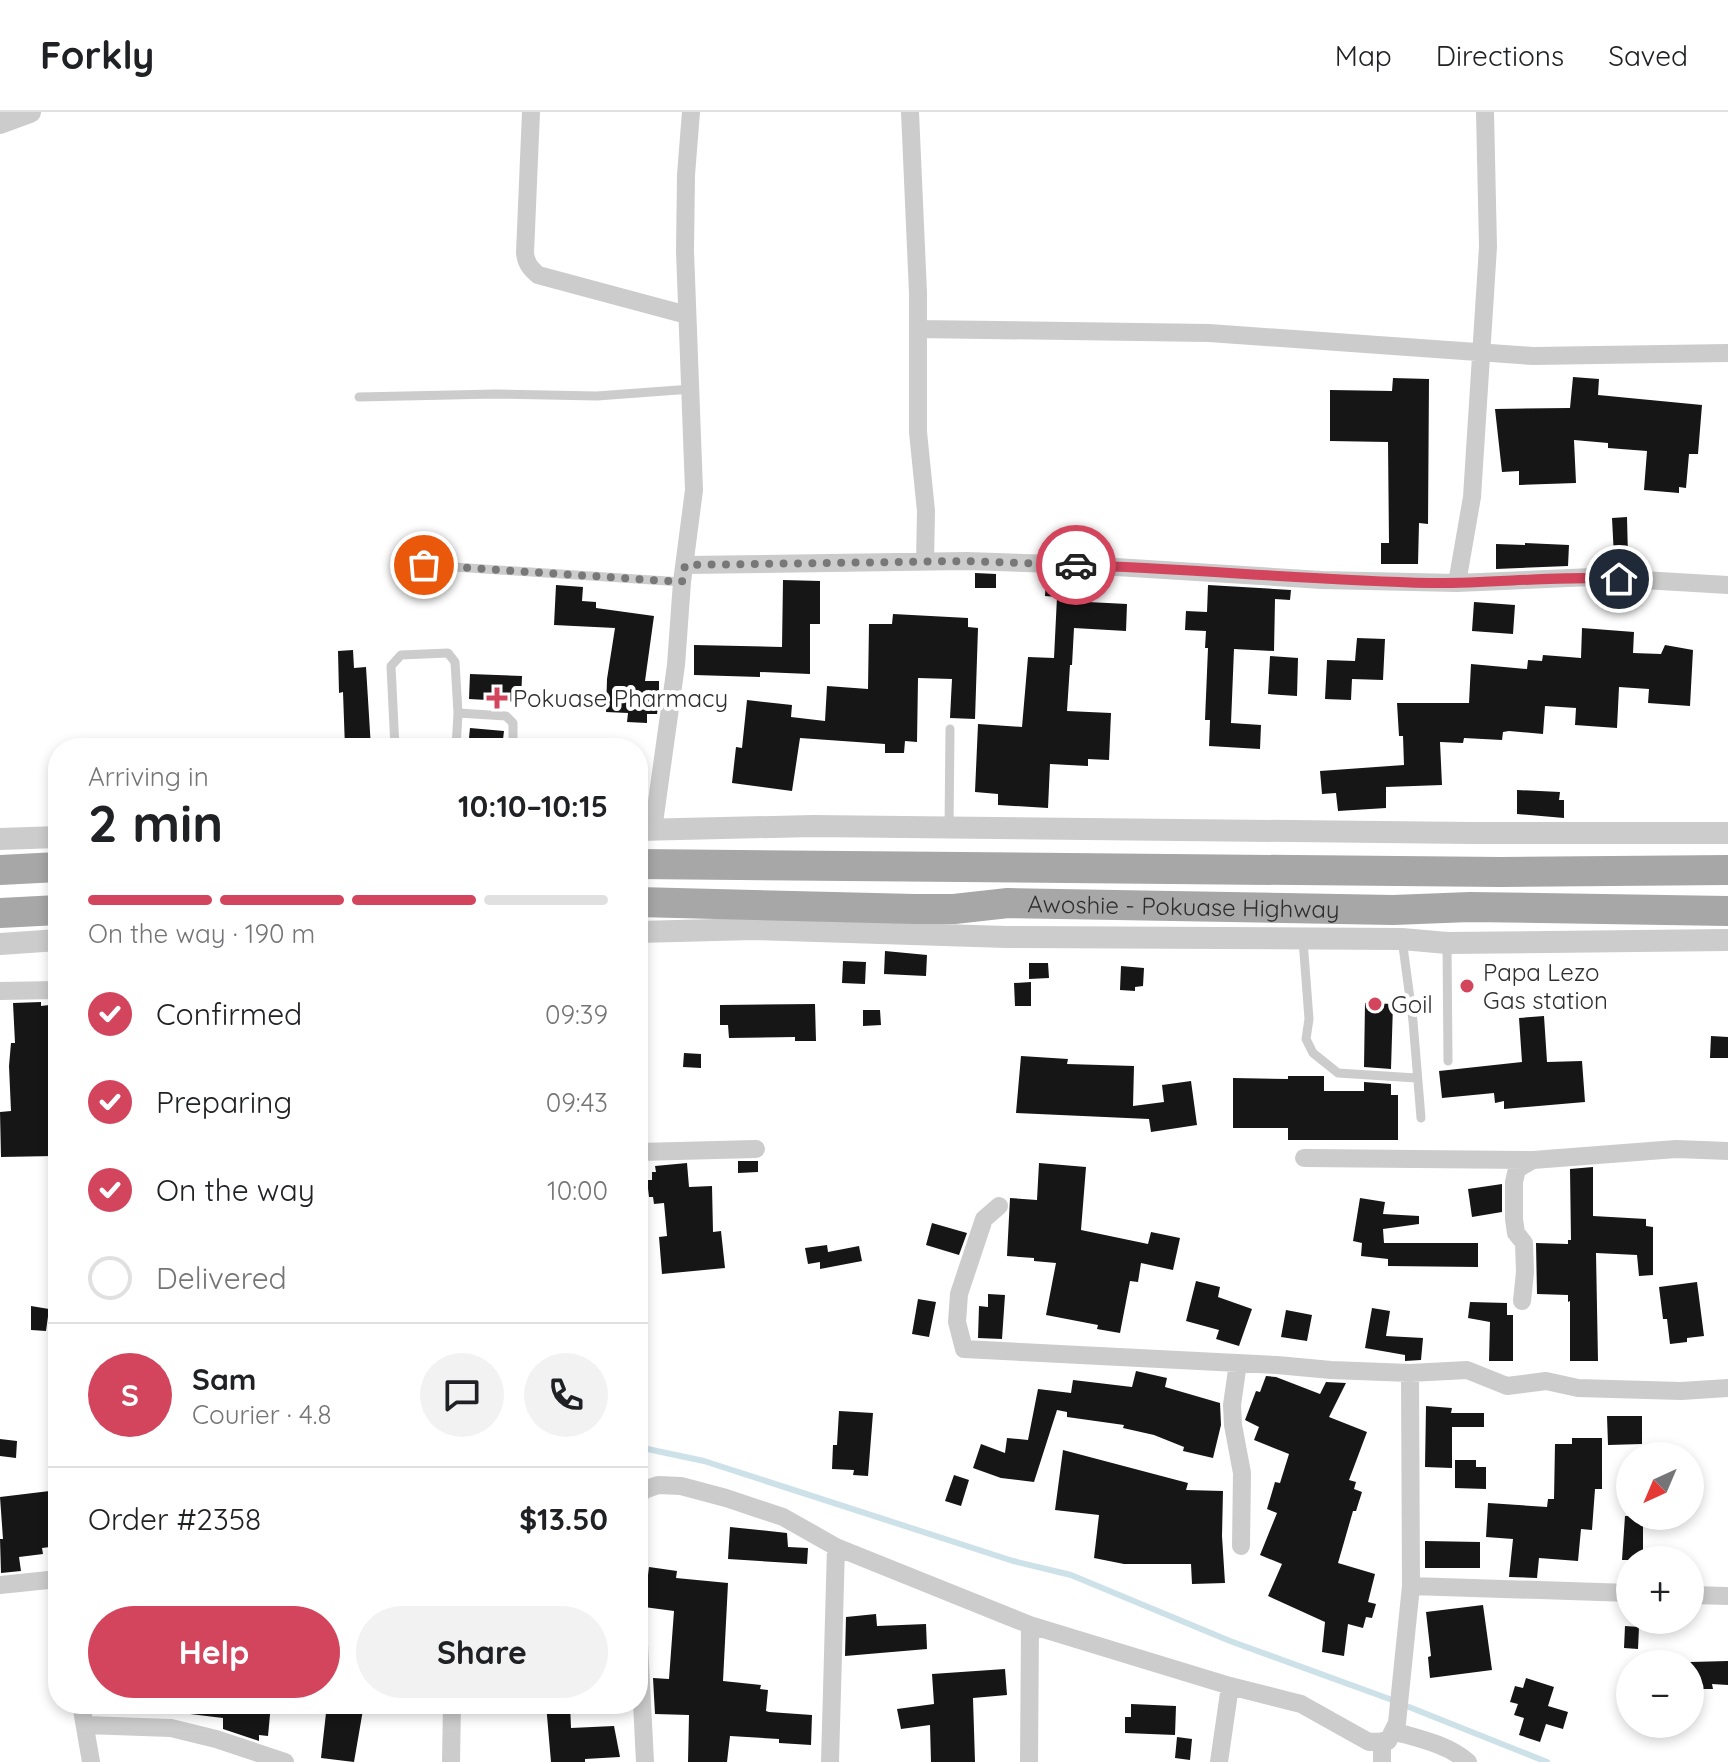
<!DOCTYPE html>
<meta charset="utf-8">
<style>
:root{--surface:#fff;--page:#f2f2f2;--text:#202124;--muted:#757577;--line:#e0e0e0;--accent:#d3455d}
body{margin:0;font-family:Quicksand,sans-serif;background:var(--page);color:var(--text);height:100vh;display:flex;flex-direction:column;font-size:30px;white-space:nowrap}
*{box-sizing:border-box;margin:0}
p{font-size:26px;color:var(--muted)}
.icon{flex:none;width:44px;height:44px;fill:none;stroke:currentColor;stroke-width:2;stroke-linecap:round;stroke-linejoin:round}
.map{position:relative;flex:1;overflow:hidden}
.side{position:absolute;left:48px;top:626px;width:600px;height:976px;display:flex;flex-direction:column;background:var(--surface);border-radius:32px;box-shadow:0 4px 12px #0003}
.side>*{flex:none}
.needle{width:52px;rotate:224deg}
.tools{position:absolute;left:1616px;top:1330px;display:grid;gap:16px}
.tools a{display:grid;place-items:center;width:88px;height:88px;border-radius:50%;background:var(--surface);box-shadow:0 4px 12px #0003;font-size:40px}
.pin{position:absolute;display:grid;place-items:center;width:68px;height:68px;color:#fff;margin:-34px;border:4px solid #fff;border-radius:50%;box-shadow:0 2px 8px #0007}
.courier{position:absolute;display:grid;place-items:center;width:80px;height:80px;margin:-40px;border:6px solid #d3455d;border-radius:50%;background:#fff;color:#222;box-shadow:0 2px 10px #0007}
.headline em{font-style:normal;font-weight:700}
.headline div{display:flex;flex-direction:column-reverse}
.headline{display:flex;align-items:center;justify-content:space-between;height:136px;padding:0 40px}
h1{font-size:52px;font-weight:700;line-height:60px}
.bar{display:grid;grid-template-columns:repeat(4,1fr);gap:12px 8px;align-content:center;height:96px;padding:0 40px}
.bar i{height:10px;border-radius:6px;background:var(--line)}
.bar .current{background:var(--accent)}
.bar p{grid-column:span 4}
.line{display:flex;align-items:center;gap:20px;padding:0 40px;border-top:2px solid var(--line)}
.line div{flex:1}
.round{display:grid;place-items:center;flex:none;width:84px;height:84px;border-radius:42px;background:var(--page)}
ol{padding:0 40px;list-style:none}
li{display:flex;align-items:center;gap:24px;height:88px}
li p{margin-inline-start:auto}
li .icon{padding:8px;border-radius:50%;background:var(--accent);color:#fff;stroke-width:4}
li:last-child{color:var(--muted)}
li i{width:44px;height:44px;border:4px solid var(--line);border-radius:50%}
.action{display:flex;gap:16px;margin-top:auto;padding:16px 40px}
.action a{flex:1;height:92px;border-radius:48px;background:var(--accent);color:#fff;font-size:32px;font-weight:700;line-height:92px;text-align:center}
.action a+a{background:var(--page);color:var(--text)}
header{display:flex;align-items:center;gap:48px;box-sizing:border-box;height:112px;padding:0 40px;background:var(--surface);border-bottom:2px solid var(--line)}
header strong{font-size:38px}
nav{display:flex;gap:44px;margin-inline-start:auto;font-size:28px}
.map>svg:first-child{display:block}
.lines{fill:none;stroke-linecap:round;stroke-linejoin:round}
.stream{stroke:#cde1e9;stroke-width:6}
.building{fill:#161616}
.service{stroke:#ccc;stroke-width:9}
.minor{stroke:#ccc;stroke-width:18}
.tertiary{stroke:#ccc;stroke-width:22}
.primary{stroke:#a7a7a7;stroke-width:30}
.done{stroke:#787878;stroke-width:8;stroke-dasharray:0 14.4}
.route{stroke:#d3455d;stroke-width:10}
.poi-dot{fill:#d3455d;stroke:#fff;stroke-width:3}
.labels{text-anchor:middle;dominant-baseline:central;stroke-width:8;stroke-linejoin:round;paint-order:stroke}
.poi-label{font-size:24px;fill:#2f2f2f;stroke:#fff;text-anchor:start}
.street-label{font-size:24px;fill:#2f2f2f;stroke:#fff}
</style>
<header>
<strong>Forkly</strong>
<nav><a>Map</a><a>Directions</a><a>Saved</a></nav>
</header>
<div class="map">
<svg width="1728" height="1650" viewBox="0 0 1728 1650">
<rect width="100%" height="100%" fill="#fff"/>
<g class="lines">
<path class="stream" d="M638,1335L704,1349L1013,1449L1071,1463L1230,1529L1395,1589
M1409,1595L1547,1650"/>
</g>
<path class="building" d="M1573,265L1599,267L1598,283L1702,293L1698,342H1689L1686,376L1679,375V381L1644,378L1647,339L1608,336V331L1574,328L1576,371L1519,373V359L1502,360L1495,297L1570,296Z
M1393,266L1429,267L1428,412L1419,411L1418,452H1381V431H1389L1388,330L1330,329V278L1392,279Z
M1627,405L1628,445H1614L1612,406Z
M1525,431L1569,433L1568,454L1496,457V432L1525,433Z
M975,461L996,462V476H975Z
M783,468L820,469V512H810V562L760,560V565L694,563V533L782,535Z
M1046,468L1088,470V490L1127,492L1126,519L1074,516L1072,553H1070L1067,599L1111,601L1109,648L1088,647V654L1050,652L1048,696L998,693V682L975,680L978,612L1022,615L1028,545L1054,546L1057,485L1045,484Z
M556,473L583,475L582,489L596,490V496L654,504L645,569H659V588L657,602H647V611L627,610L628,601L606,600L607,567L615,516L554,513Z
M1208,473L1291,478L1290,488L1275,487L1274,539L1234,537L1231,611L1261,613L1260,637L1209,634L1210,608H1205L1208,536H1205L1206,519L1185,518L1186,499L1207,500Z
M1474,490L1515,493L1513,522L1472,519Z
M893,502L968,506V515L978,516L975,607L950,606L952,567L918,566L917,630L905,629L904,641H885V632L800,626L792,679L732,671L736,635L742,636L747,588L792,593L791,605L825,609L827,574L868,577L869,512H892Z
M1582,516L1634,520L1633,541L1661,542L1665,533L1693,538L1690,594L1648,591L1649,577L1619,575L1617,616L1575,613L1576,596L1545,594L1543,622L1509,619L1503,620L1502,628L1464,626L1463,631L1440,630L1442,673L1386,675V696L1338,699L1336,681L1322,682L1320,659L1404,653L1403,624H1399L1397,591H1469L1471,552L1527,557L1528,548L1542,549L1543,543L1581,546Z
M1357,526L1385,527L1383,568L1352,567L1351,588L1325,587L1327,548L1355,549Z
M353,538L354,556L366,555L371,636H345L343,580L339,581L338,539Z
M1270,544L1298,546L1297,584L1268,582Z
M470,562L522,564L521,590L469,587Z
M470,616L504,619L502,636H468Z
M1517,678L1560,680L1559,688H1564V706L1517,702Z
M885,839L927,843L926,864L884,862Z
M843,849L866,850L865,872L842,871Z
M1029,851H1048L1049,866L1029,867Z
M1121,854L1144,856L1143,874L1135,875V879L1120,878Z
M1031,870V894H1015L1014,871Z
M41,890V894L58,892V1036H53L54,1044L1,1045L0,1000L11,999L9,954L11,931H15L13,891Z
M1365,891L1393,892L1391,957L1364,955Z
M815,892L816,929H795V925L729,926L728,913H720V893Z
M863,898H880L881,913L863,914Z
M1544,904L1547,950L1582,949L1585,990L1504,997V989L1495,991L1494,981L1442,986L1439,959L1522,950L1519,906Z
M1711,924L1728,925V946H1710Z
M684,941L701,942V956L683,955Z
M1021,944L1068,947L1067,952L1134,954L1133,994L1164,990L1162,973L1191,969L1197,1013L1151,1020L1149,1007L1016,1001Z
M1288,964H1324V979H1364V970L1391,972V983H1398V1028H1288V1016H1233V966L1288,967Z
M738,1049H758V1060L738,1061Z
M687,1051L689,1075L712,1074L713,1120L721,1119L725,1156L662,1162L659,1125L667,1124L664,1091L654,1092L653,1085H649L647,1068H652V1060H656L655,1054Z
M1039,1051L1086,1055L1081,1118L1148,1132L1151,1120L1180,1126L1173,1158L1141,1151L1138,1170L1130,1169L1120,1221L1097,1217L1098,1213L1046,1203L1056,1151L1034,1149V1146L1007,1144L1010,1086L1037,1088Z
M1593,1055V1104L1646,1107V1114L1653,1115V1163L1639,1164L1637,1143L1596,1141L1598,1249H1570V1189L1568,1190V1183L1537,1182L1536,1131L1568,1132V1128H1571L1570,1057Z
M1502,1072V1100L1472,1105L1468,1077Z
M1360,1086L1385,1090L1383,1102L1419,1104V1112L1383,1117L1384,1131H1478V1155L1388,1154V1147L1361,1144L1362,1131L1353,1129Z
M932,1111L967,1121L959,1143L926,1133Z
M827,1133L828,1140L859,1134L862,1149L820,1157V1150L808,1152L805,1136Z
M1196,1169L1220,1175L1218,1185L1252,1197L1239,1234L1216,1227L1219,1218L1186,1209Z
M1697,1170L1704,1224L1687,1226V1230L1670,1232L1667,1207H1663L1659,1175Z
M988,1182L1005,1183L1002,1227L978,1226L979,1194L988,1195Z
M918,1187L936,1190L929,1225L912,1222Z
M1470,1190L1507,1191V1203H1513V1249H1489L1490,1210L1468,1206Z
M31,1194L49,1197L46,1219L31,1218Z
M1372,1196L1390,1199L1386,1224L1423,1226L1421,1248L1405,1249V1243L1365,1236Z
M1286,1198L1312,1203L1307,1229L1281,1225Z
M1136,1259L1167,1266L1165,1275L1220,1291L1221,1313L1213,1346L1183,1339L1184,1335L1154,1323L1123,1316L1124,1313L1067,1305V1300L1057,1298L1034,1370L1001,1366L973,1356L981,1332L1005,1341L1007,1326L1028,1328L1038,1277L1071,1281L1073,1268L1132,1275Z
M1266,1264L1276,1265L1320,1282L1326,1270L1346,1271L1329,1305L1367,1320L1349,1368L1356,1370L1354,1377L1362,1380L1356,1399H1353L1338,1451L1375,1462L1368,1490L1376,1492L1372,1506L1366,1505L1363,1516L1348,1512L1344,1544L1322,1540L1325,1510L1268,1484L1282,1452L1260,1443L1277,1401L1267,1397L1275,1370L1280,1371L1289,1342L1254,1328L1259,1315L1245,1308L1256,1279L1260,1280Z
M1426,1294L1452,1296L1451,1301H1484V1315H1452V1356L1425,1355Z
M839,1299L873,1301L868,1364L853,1363L854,1358L832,1357L833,1333H837Z
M1607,1304H1642V1332L1608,1333Z
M1572,1326H1602V1377H1595L1592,1418L1581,1417L1578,1449L1539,1446L1537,1466L1509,1465L1513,1427L1486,1425L1488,1391L1547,1395L1548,1387H1554L1555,1332H1572Z
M0,1327L17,1329L16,1346L0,1344Z
M1063,1338L1188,1371L1186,1378L1223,1379L1222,1424L1225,1471L1192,1472L1191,1452H1124L1094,1446L1099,1403L1055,1398Z
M1455,1348H1476V1355H1486V1377L1455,1376Z
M954,1363L969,1368L961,1394L945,1389Z
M58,1378V1434L42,1436L43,1442L19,1445L21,1459L1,1461L0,1427H3L0,1385Z
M1625,1404H1643V1448H1622Z
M730,1415L787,1421L788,1435L808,1436L807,1452L728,1447Z
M1425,1429L1480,1430V1456H1425Z
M649,1455L677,1459L676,1466L728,1471L723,1569L761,1573L760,1577L768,1578L766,1599L769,1600L812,1603L811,1633L779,1631V1627L730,1624L727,1650H688L689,1603L655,1602L653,1566L669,1567L674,1499L644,1495Z
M1483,1493L1492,1558L1430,1566L1428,1545L1431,1544L1426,1500Z
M876,1502L877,1514L926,1512L927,1537L845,1544L846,1505Z
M1625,1514L1639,1515L1638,1537L1624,1536Z
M1728,1549V1573L1712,1572L1713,1577H1692L1690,1550Z
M1005,1557L1007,1583L973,1586L975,1650H931L930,1613L901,1617L897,1597L934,1592L932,1562Z
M1526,1566L1554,1575L1548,1594L1568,1600L1563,1617L1546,1612L1540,1630L1519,1623L1524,1606L1514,1603L1518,1592L1510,1590L1515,1574L1523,1576Z
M93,1592H116L118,1602L95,1601Z
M191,1592H271L268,1624L259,1623V1629L223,1617V1606L190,1602Z
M327,1592H364L354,1650L321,1646Z
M546,1592H570L571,1616L614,1614L620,1645L585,1647V1650H551Z
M1131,1592L1176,1594L1175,1623L1125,1621V1605H1131Z
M1177,1625L1192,1627L1190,1648L1175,1646Z"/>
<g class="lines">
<path class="service" d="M359,285L496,282L597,284L692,277
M424,453L682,470
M395,636L391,554L401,543L448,541L455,550L458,601
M456,636L458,601L506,604L513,611V636
M949,716L950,617
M1402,827L1413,909L1421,1006
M1303,828L1309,907L1306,927L1313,941L1338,961L1416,966
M1447,831L1448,949"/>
<path class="minor" d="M531,0L525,141C526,151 530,156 538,163L687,203
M910,0L918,181V320L926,399L925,450
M918,217L1209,221L1533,244L1728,241
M685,453L967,449L1084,453L1322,468L1457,471L1592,465L1728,473
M1457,471L1472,385L1488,135L1485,0
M653,718L676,553L682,470L694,378L685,139L686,63L691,0
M0,879L58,878
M638,1040L756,1037
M1304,1046L1533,1048L1676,1037L1728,1039
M999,1094L984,1107L959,1182L957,1210L964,1237L1277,1253L1331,1258L1410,1261L1467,1258L1507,1274L1546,1269L1578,1276L1681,1279L1728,1276
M1522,1189L1525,1160L1524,1131L1516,1121L1514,1107V1070L1517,1057L1533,1048
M1238,1251L1232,1293L1233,1313L1242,1361L1241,1434
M638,1385L644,1378L658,1373L681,1374L726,1386L783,1405L836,1435L1030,1513L1230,1574L1301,1592L1369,1630L1388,1629L1397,1611L1411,1474L1410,1261
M0,1473L58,1467
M1411,1474L1630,1481
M1690,1483L1728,1484
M638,1512L645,1650
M81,1592L91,1650
M85,1613L171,1616L216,1627L285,1650
M1393,1619C1420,1627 1447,1632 1468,1650
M1382,1629V1650
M451,1650L452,1592
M830,1650L836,1435
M1029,1650L1030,1513
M1219,1650L1230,1574"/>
<path class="tertiary" d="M0,11L30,0
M638,718L813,714L1471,721H1728
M0,727L58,725
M638,820L754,817L1006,825L1402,827L1447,831L1728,828
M0,832L58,828"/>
<g class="primary">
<path d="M638,752L1501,760L1728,758"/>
<path d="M0,758L58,755"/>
<path id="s1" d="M638,790L915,797H954L1008,791L1393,798L1470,795L1728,799"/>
<path d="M0,801L58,798"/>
</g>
</g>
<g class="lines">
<path class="done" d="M424,453L682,470L685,453L967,449L1076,453"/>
<path class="route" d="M1076,453C1194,457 1312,468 1430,471C1493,472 1556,463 1619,467"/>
</g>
<g class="poi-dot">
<path d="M493 574h8v8h8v8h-8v8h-8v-8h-8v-8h8z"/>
<circle cx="1467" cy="874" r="8"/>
<circle cx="1375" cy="892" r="8"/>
</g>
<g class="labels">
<g class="poi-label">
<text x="513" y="586">Pokuase Pharmacy</text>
<text x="1483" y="860">Papa Lezo<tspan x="1483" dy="28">Gas station</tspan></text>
<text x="1391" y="892">Goil</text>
</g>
<g class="street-label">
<text stroke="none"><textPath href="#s1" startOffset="546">Awoshie - Pokuase Highway</textPath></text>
</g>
</g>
</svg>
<div class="tools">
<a><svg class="needle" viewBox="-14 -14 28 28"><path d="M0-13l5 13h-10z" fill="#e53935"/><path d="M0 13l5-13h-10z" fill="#757577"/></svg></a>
<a>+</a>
<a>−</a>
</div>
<div class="pin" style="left:424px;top:453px;background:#ea580c"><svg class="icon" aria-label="bag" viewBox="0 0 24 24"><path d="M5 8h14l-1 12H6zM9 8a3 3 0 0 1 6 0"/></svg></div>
<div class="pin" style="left:1619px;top:467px;background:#1f2937"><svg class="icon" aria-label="home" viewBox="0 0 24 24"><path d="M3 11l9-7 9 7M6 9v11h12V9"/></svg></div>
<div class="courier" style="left:1076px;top:453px"><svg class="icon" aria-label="car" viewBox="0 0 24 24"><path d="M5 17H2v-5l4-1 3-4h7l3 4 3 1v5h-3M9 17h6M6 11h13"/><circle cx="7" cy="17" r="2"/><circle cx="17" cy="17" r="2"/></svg></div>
<section class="side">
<div class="headline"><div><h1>2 min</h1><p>Arriving in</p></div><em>10:10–10:15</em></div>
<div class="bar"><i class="current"></i><i class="current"></i><i class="current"></i><i></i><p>On the way · 190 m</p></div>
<ol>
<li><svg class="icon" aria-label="check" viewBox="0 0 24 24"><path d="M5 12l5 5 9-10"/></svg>Confirmed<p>09:39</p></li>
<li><svg class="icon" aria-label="check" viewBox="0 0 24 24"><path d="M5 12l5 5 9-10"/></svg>Preparing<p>09:43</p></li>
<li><svg class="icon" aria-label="check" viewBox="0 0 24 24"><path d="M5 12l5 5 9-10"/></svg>On the way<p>10:00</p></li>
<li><i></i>Delivered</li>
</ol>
<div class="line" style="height:144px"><b class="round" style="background:var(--accent);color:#fff">S</b><div><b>Sam</b><p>Courier · 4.8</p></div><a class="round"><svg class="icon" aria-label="chat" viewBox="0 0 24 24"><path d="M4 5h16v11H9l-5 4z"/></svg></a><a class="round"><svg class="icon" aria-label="phone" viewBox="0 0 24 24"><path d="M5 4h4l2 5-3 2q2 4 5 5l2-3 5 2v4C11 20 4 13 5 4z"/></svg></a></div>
<div class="line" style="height:104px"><div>Order #2358</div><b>$13.50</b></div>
<div class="action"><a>Help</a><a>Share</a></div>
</section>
</div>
